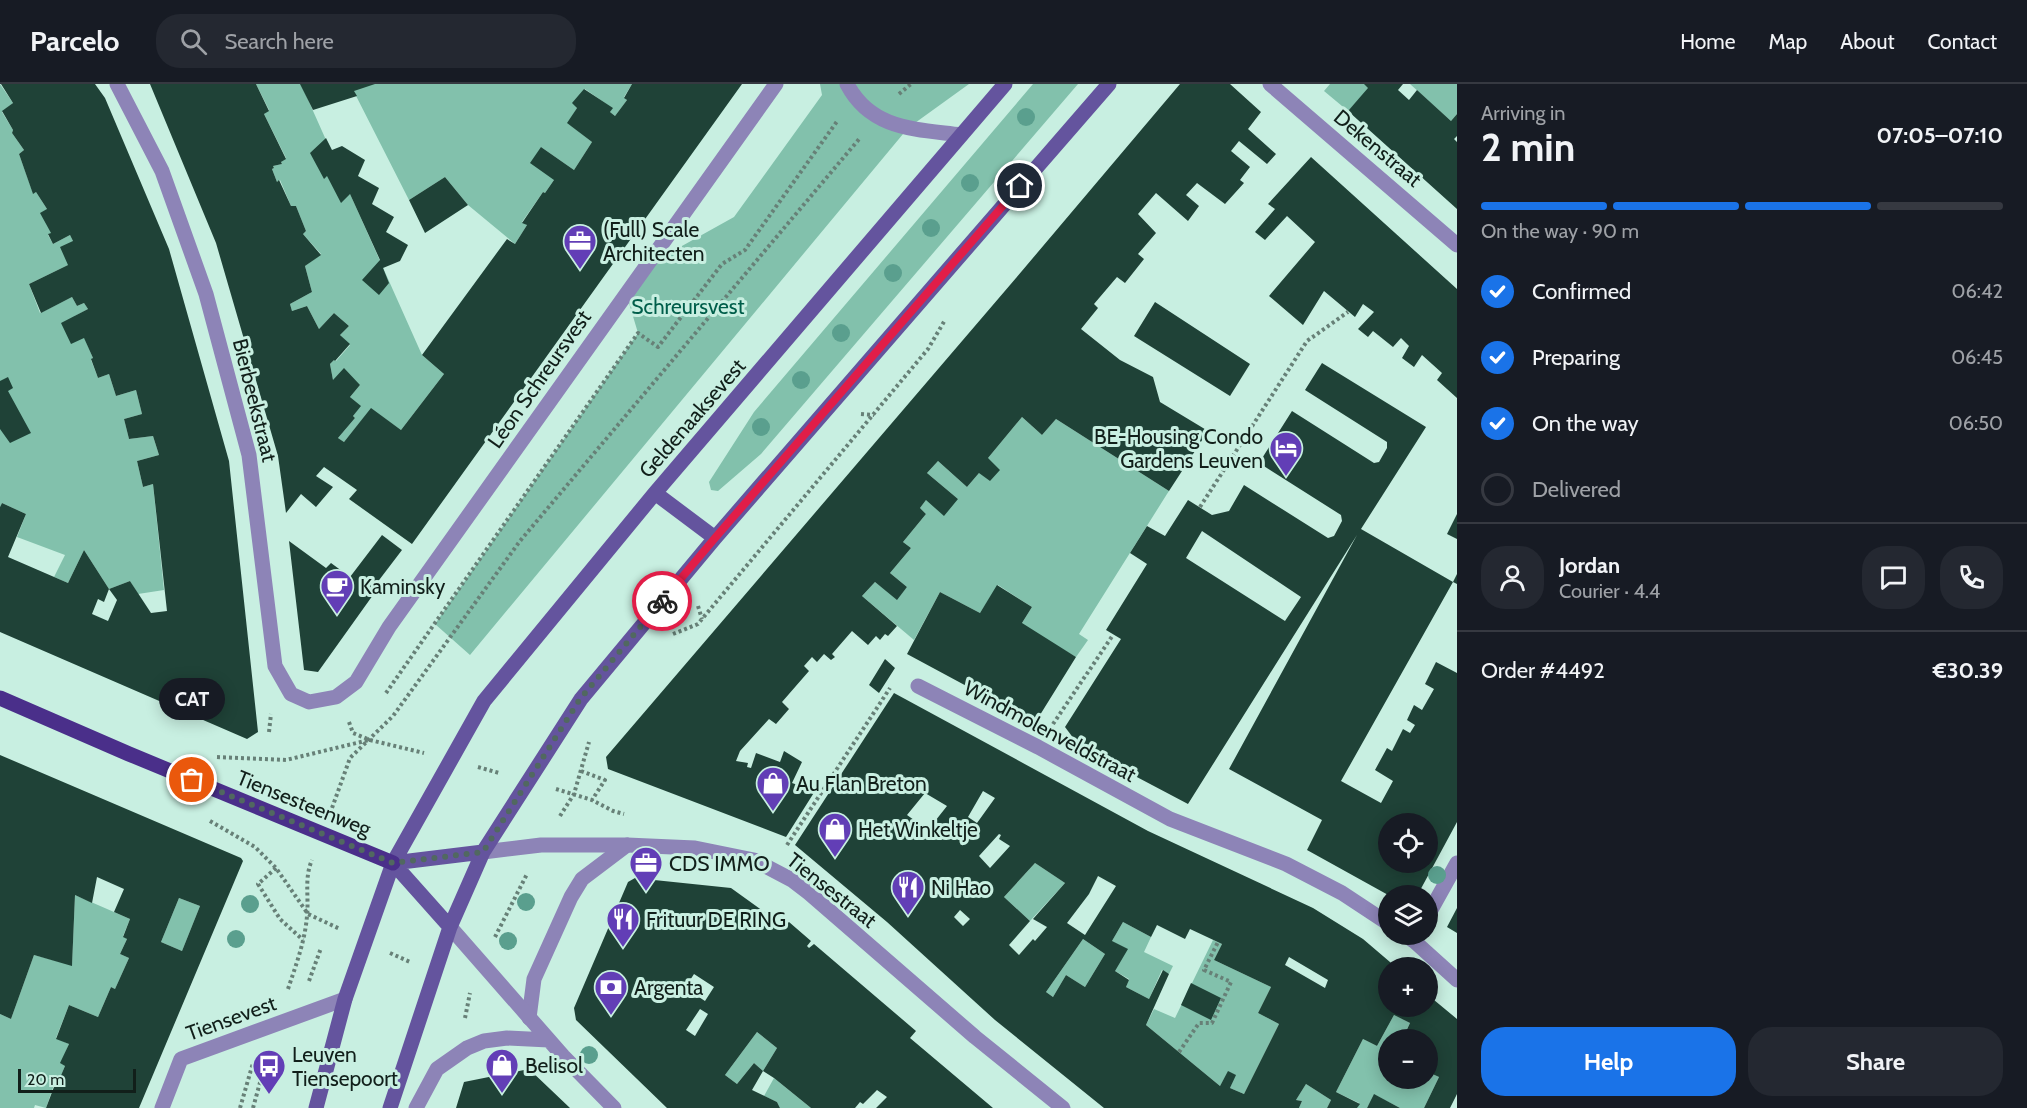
<!DOCTYPE html>
<meta charset="utf-8">
<style>
:root{--surface:#171b24;--page:#242831;--text:#f1f3f6;--muted:#9ea1a6;--line:#363941;--accent:#1a73e8}
body{margin:0;font-family:Cabin,sans-serif;background:var(--page);color:var(--text);height:100vh;display:flex;flex-direction:column;font-size:22px;white-space:nowrap}
*{box-sizing:border-box;margin:0}
p{font-size:20px;color:var(--muted)}
.icon{flex:none;width:33px;height:33px;fill:none;stroke:currentColor;stroke-width:2;stroke-linecap:round;stroke-linejoin:round}
.map{position:relative;flex:1;overflow:hidden}
.sheet{display:flex;flex-direction:column;background:var(--surface);width:570px}
.sheet>*{flex:none}
.buttons{position:absolute;left:1378px;top:729px;display:grid;gap:12px}
.buttons a{display:grid;place-items:center;width:60px;height:60px;border-radius:50%;background:var(--surface);box-shadow:0 3px 15px #0003;font-size:30px}
.scale{position:absolute;left:18px;bottom:15px;width:118px;box-sizing:border-box;padding-left:6px;border:3px solid #111f1a;border-top:0;font-size:16px;line-height:21px;white-space:nowrap;color:#111f1a;-webkit-text-stroke:4px #c8efe1;paint-order:stroke}
.pin{position:absolute;display:grid;place-items:center;width:51px;height:51px;color:#fff;margin:-26px;border:3px solid #fff;border-radius:50%;box-shadow:0 2px 6px #0007}
.courier{position:absolute;display:grid;place-items:center;width:60px;height:60px;margin:-30px;border:4px solid #e11d48;border-radius:50%;background:#fff;color:#222;box-shadow:0 2px 8px #0007}
.bubble{position:absolute;height:42px;border-radius:21px;background:var(--surface);box-shadow:0 3px 15px #0003;font-size:20px;font-weight:700;line-height:42px;text-align:center}
.overview em{font-style:normal;font-weight:700}
.overview div{display:flex;flex-direction:column-reverse}
.overview{display:flex;align-items:center;justify-content:space-between;height:102px;padding:0 24px}
h1{font-size:39px;font-weight:700;line-height:45px}
.bar{display:grid;grid-template-columns:repeat(4,1fr);gap:9px 6px;align-content:center;height:72px;padding:0 24px}
.bar i{height:8px;border-radius:4px;background:var(--line)}
.bar .on{background:var(--accent)}
.bar p{grid-column:span 4}
.line{display:flex;align-items:center;gap:15px;padding:0 24px;border-top:2px solid var(--line)}
.line div{flex:1}
.round{display:grid;place-items:center;flex:none;width:63px;height:63px;border-radius:24px;background:var(--page)}
ol{padding:0 24px;list-style:none}
li{display:flex;align-items:center;gap:18px;height:66px}
li p{margin-inline-start:auto}
li .icon{padding:6px;border-radius:50%;background:var(--accent);color:#fff;stroke-width:4}
li:last-child{color:var(--muted)}
li i{width:33px;height:33px;border:3px solid var(--line);border-radius:50%}
.action{display:flex;gap:12px;margin-top:auto;padding:12px 24px}
.action a{flex:1;height:69px;border-radius:24px;background:var(--accent);color:#fff;font-size:24px;font-weight:700;line-height:69px;text-align:center}
.action a+a{background:var(--page);color:var(--text)}
header{display:flex;align-items:center;gap:36px;box-sizing:border-box;height:84px;padding:0 30px;background:var(--surface);border-bottom:2px solid var(--line)}
header strong{font-size:28px}
nav{display:flex;gap:33px;margin-inline-start:auto;font-size:21px}
.search{width:420px;height:54px;background:var(--page);display:flex;align-items:center;gap:15px;box-sizing:border-box;padding:0 21px;border-radius:24px;color:var(--muted);font-size:22px}
main{display:flex;flex:1;min-height:0}
.map>svg:first-child{display:block}
.green{fill:#82c1ac}
.building{fill:#1f4237;fill-rule:evenodd}
.lines{fill:none;stroke-linecap:round;stroke-linejoin:round}
.path{stroke:#678077;stroke-width:4;stroke-dasharray:3 3;stroke-linecap:butt}
.service{stroke:#8d84b7;stroke-width:15}
.minor{stroke:#8d84b7;stroke-width:15}
.tertiary{stroke:#8d84b7;stroke-width:15}
.secondary{stroke:#64549e;stroke-width:15}
.primary{stroke:#4a2f8a;stroke-width:15}
.tree{fill:#5a9f8e}
.done{stroke:#516860;stroke-width:6;stroke-dasharray:0 10.8}
.route{stroke:#e11d48;stroke-width:8}
.labels{text-anchor:middle;dominant-baseline:central;stroke-width:6;stroke-linejoin:round;paint-order:stroke}
.street-label{font-size:21px;fill:#111f1a;stroke:#c8efe1}
.poi-label{font-size:21px;fill:#111f1a;stroke:#c8efe1;text-anchor:start}
.park-label{font-size:21px;fill:#005e4a;stroke:#c8efe1}
</style>
<header>
<strong>Parcelo</strong>
<div class="search"><svg class="icon" aria-label="search" viewBox="0 0 24 24"><circle cx="10" cy="10" r="6"/><path d="M15 15l6 6"/></svg>Search here</div>
<nav><a>Home</a><a>Map</a><a>About</a><a>Contact</a></nav>
</header>
<main>
<div class="map">
<svg width="1457" height="1024" viewBox="0 0 1457 1024">
<rect width="100%" height="100%" fill="#c8efe1"/>
<path class="green" d="M0,0L13,19L2,28L13,46L12,49L24,66L19,70L33,109L36,108L47,125L51,149L48,151L53,160L70,151L73,157L68,181L29,200L40,229L72,213L77,222L84,219L88,225L75,232L93,274L91,276L98,294L109,290L116,312L136,306L142,330L124,335L129,355L153,352L159,371L137,377L143,403L153,400L164,506L138,510L130,497L109,505L84,466L68,499L54,493L65,471L17,453L26,430L2,419L0,423Z
M256,0H301L422,271L444,290L401,346L371,325L344,358L338,354L355,334L353,332L360,322L350,313L360,301L333,296L330,280L334,276L336,277L350,261L340,251L349,242L334,229L319,245L307,222L292,227L290,220L312,208L305,182L321,170L303,150L306,147L296,122H291L280,96L277,98L272,85L274,84L273,82L282,80L281,78L286,74L264,30L269,26Z
M350,0H632L624,13L627,16L615,32L610,28L612,24L585,5L573,19L577,24L568,39L592,58L574,86L541,63L554,96L545,109L543,108L522,138L527,141L515,160L468,121L445,93L409,116Z
M820,0H969L908,44L470,571L435,540L638,249L626,209L646,182L734,133L822,11Z
M1033,0H1078L761,370L718,407L711,406L709,398L754,328Z
M1330,0H1373L1348,27L1324,7Z
M1410,0H1457V30L1451,37Z
M1022,333L1042,351L1056,335L1169,407L1167,410L1079,550L1088,556L1076,573L1045,555L1016,549L1032,523L998,501L980,529L940,508L914,556L862,512L875,498L897,515L907,503L890,489L911,464L903,458L926,430L920,424L926,416L958,415L927,389L938,377L967,403L979,389L988,374Z
M1035,779L1065,799L1030,837L1004,813Z
M75,811L130,835L123,852L127,855L120,870L129,874L115,905L111,903L98,933L69,921L56,954L69,960L61,979L65,982L59,996L56,995L46,1024L35,1021L34,1024H0V930L11,935L34,871L72,881Z
M179,814L200,822L182,867L161,858Z
M1123,838L1151,853L1144,868L1173,882L1169,890L1162,886L1149,915L1126,903L1129,895L1115,887L1112,857Z
M1083,855L1105,870L1085,903L1066,891L1053,913L1046,908Z
M1213,856L1222,860L1214,876L1271,903L1258,929L1279,940L1244,1010L1230,1004L1235,991L1228,988L1220,1002L1146,941L1154,925L1175,934Z
M1394,931L1410,939L1402,955L1389,956V994H1428V988L1439,993L1424,1024H1400L1375,1011L1367,1024H1357L1359,1019L1336,1008L1363,955L1377,962Z
M757,948L777,964L763,987L754,979L737,1000L725,991Z
M774,994L811,1024H780L777,1018L764,1012Z
M1306,1000L1331,1016L1327,1024H1299L1302,1017L1296,1016Z"/>
<path class="building" d="M1,0H95L105,14L169,165L229,377L258,648L247,655L0,548V423L2,419L26,430L8,473L68,499L84,466L109,505L130,497L151,529L167,527L153,400L143,403L137,377L159,371L153,352L129,355L124,335L142,330L136,306L116,312L109,290L98,294L91,275L93,274L84,254L71,260L61,239L88,225L84,219L77,222L72,213L41,229L29,200L68,181L60,163L73,157L70,151L53,160L48,150L51,149L40,129L47,125L36,108L33,110L19,70L24,66L12,49L13,46L2,27L13,19ZM109,505L117,516L108,537L92,530L98,515L104,518Z
M150,0H256L269,27L264,30L286,75L281,78L282,80L273,82L274,84L272,85L277,98L279,96L291,122H296L306,147L303,150L321,171L305,182L312,208L290,220L292,227L307,222L319,245L334,229L349,242L340,251L350,260L335,277L334,276L330,280L333,296L344,284L360,301L350,313L361,322L353,332L355,334L338,354L344,358L371,324L401,346L444,290L422,271L507,155L515,160L527,141L522,139L543,108L545,109L554,96L530,79L541,63L574,86L592,58L567,39L577,24L572,19L584,5L613,24L610,28L615,32L627,16L624,14L632,0H742L412,460L349,415L357,406L324,383L316,392L333,403L316,423L301,410L286,429L278,372L216,159Z
M300,0H375L354,7L357,12L313,26Z
M1180,0H1230L1261,28L1248,45L1276,70L1267,80L1239,57L1231,67L1250,83L1240,96L1244,99L1225,120L1197,99L1186,111L1199,122L1188,137L1156,109L1138,130L1156,149L1138,170L1144,175L1125,199L1117,193L1094,220L1098,224L1081,245L1120,276L1153,293L1160,318L1208,347L1169,407L1056,335L1042,351L1022,333L988,374L1000,386L990,397L979,389L967,403L938,377L927,389L958,415L944,432L926,416L920,424L926,430L903,458L911,464L890,489L907,503L897,516L875,498L862,512L897,542L888,552L885,550L880,556L876,552L868,561L852,547L832,570L835,573L831,576L824,570L817,578L812,573L804,582L809,587L782,618L789,625L776,640L769,635L740,667L736,677L748,679L747,683L751,684L756,669L780,678L784,667L802,678L792,699L815,707L786,753L608,685L606,673L1016,194Z
M1364,0H1403L1398,6L1409,16L1417,6L1451,37L1457,30V52L1454,55L1457,58V125L1348,27L1368,4Z
M326,54L332,66L342,62L365,76L358,92L379,104L372,120L394,133L386,148L408,161L400,177L383,184L389,199L379,211L362,196L380,176L350,110L341,119L327,92L324,95L310,69Z
M1311,73L1457,205V314L1437,296L1442,289L1422,271L1414,283L1402,274L1409,262L1401,254L1393,263L1373,247L1368,253L1358,245L1374,228L1363,220L1355,233L1324,207L1303,241L1269,212L1315,158L1287,132L1265,156L1255,148L1275,125L1268,120Z
M445,93L468,121L425,149L409,116Z
M1155,218L1250,280L1230,312L1134,252Z
M1322,279L1426,343L1361,445L1453,498L1457,490V500L1453,498L1341,697L1381,719L1393,697L1375,686L1387,664L1392,667L1403,645L1410,649L1415,641L1407,636L1414,621L1422,626L1434,605L1425,600L1436,578L1457,589V738L1417,812H1390L1307,766L1322,736L1229,685L1357,451L1188,720L1080,663L1065,643L1121,555L1106,546L1147,480L1130,469L1147,442L1165,452L1188,416L1212,431L1229,427L1244,401L1328,454L1334,452L1342,437L1341,431L1259,379L1292,327L1374,379L1379,378L1387,364V358L1305,306ZM1202,447L1301,513L1285,537L1186,474ZM1389,740H1428V778H1389Z
M8,293L13,304L8,307L31,349L10,359L0,345V297Z
M1457,430V455L1447,450Z
M382,451L402,466L370,508L373,511L318,588L304,586L289,457L326,484L331,479L350,493Z
M997,501L1032,523L1022,539L1076,573L1035,639L907,570L940,508L980,529Z
M885,575L895,584L879,609L869,601Z
M894,609L1148,747L1313,824L1363,855L1397,884H1389V922H1428V911L1457,935V1010L1450,1024H1424L1439,993L1428,988V956H1402L1410,939L1394,931L1377,962L1363,955L1336,1008L1360,1020L1357,1024H1327L1331,1016L1306,1000L1296,1016L1302,1017L1299,1024H1104L995,936L887,838L795,761ZM983,707L995,714L977,739L968,733ZM925,709L947,722L928,746L907,731ZM999,750L1001,751L999,755L1010,762L990,784L979,772ZM1035,779L1065,799L1033,835L1047,843L1035,857L1033,855L1019,871L1009,861L1030,837L1004,813ZM1098,792L1116,802L1085,851L1067,839L1089,810ZM960,826L970,835L963,842L954,833ZM1123,838L1151,853L1157,841L1185,855L1190,845L1222,860L1214,876L1271,903L1258,929L1279,940L1244,1010L1230,1004L1236,991L1228,987L1220,1002L1146,941L1169,890L1163,886L1149,915L1126,903L1129,896L1115,887L1128,865L1112,857ZM1083,855L1105,870L1085,903L1066,891L1053,913L1046,908ZM1289,873L1328,896L1325,904L1285,881Z
M0,671L241,774L243,777L139,1024H46L57,995L59,996L65,982L60,979L69,960L56,955L69,921L98,933L111,903L115,905L129,874L120,870L127,855L123,853L130,835L114,828L124,805L97,793L92,819L75,811L72,882L34,871L11,935L0,930ZM179,814L200,822L182,867L161,858Z
M635,794L731,804L784,842L789,838L811,857L807,862L809,864L814,860L916,947L910,954L993,1024H876L887,1013L877,1006L863,1020L860,1018L855,1024H811L774,994L763,987L777,964L757,948L725,991L737,1000L754,979L763,987L752,1006L777,1018L780,1024H667L576,936L574,924L628,798ZM694,890L714,903L705,917L685,904ZM700,925L708,930L695,952L686,946Z
M1457,824V849L1447,843Z
M1191,899L1221,914L1211,936L1181,921Z
M529,985L570,1024H456L464,998Z
M1374,1010L1400,1024H1367Z"/>
<g class="lines">
<path class="path" d="M899,10L911,0
M861,330L874,331
M1200,423L1307,257L1348,228
M698,522L702,535
M673,550L698,540L702,535L928,265L945,236
M386,609L638,249L658,263L722,180L745,166L838,36
M349,638L353,649L370,656L424,669
M1053,640L1113,551
M269,648L271,630
M217,673L286,676L369,656
M478,683L499,689
M581,687L605,696L592,716
M556,705L592,716L613,727L624,730
M332,724L350,674L393,632L520,457L860,54
M560,732L574,710L589,658
M210,737L255,763L276,784L308,830L340,845
M787,761L890,604
M276,784L258,800L280,835L303,856
M495,853L527,790
M390,869L410,878
M309,897L321,864
M288,905C296,881 305,857 307,832C309,812 304,794 312,776
M465,934L470,909
M1179,968L1199,939H1212L1231,898L1204,886L1218,858
M240,1024L253,979
M253,1024L267,973"/>
<path class="service" d="M847,0C871,46 916,45 961,51"/>
<path class="minor" d="M117,0L162,87L206,210L249,371L275,582L291,610L309,618L336,613L356,598L389,543L776,0
M1270,0L1457,161
M918,602L1038,663L1170,735L1286,780L1342,809L1389,840
M1428,831L1457,779
M1404,850L1414,857L1457,896
M529,934L534,895L571,813L582,795L627,761
M162,1024L181,975L345,915"/>
<path class="tertiary" d="M483,768L541,761H627L695,764L754,776L792,796L809,809L975,953L1063,1024
M450,843L563,972L614,1024
M416,1024L437,985L467,964L484,957L507,954L549,956"/>
<path class="secondary" d="M655,409L715,454
M393,779L483,768
M393,779L450,843
M316,1024L345,915L393,779L484,617L655,409L1005,0
M390,1024L450,843L483,768L581,615L715,454L1109,0"/>
<path class="primary" d="M0,614L129,670L393,779"/>
</g>
<g class="tree">
<circle cx="1026" cy="33" r="9"/>
<circle cx="970" cy="99" r="9"/>
<circle cx="931" cy="144" r="9"/>
<circle cx="893" cy="189" r="9"/>
<circle cx="841" cy="249" r="9"/>
<circle cx="801" cy="296" r="9"/>
<circle cx="761" cy="343" r="9"/>
<circle cx="1437" cy="791" r="9"/>
<circle cx="526" cy="818" r="9"/>
<circle cx="250" cy="820" r="9"/>
<circle cx="236" cy="855" r="9"/>
<circle cx="508" cy="857" r="9"/>
<circle cx="589" cy="971" r="9"/>
</g>
<g class="lines">
<path class="done" d="M192,696L393,779L483,768L580,615L662,517"/>
<path class="route" d="M662,517L715,454L1020,102"/>
</g>
<defs>
<symbol id="office-pin" viewBox="-11 -11 22 30"><path d="M0 17L-7.5 6A9.5 9.5 0 1 1 7.5 6Z" fill="#623eb6" stroke="#c8efe1"/><path d="M-6-3h4V-5.5h4V-3h4V5H-6ZM-1-4.5V-3h2v-1.5ZM-6 0V1H6V0Z" fill="#fff"/></symbol>
<symbol id="hotel-pin" viewBox="-11 -11 22 30"><path d="M0 17L-7.5 6A9.5 9.5 0 1 1 7.5 6Z" fill="#623eb6" stroke="#c8efe1"/><path d="M-6-4.5h1.5V1H6V5H4.5V3h-9V5H-6ZM-4 0a1.8 1.8 0 1 1 3.6 0ZM.5 0V-2.5h3Q6-2.5 6 0Z" fill="#fff"/></symbol>
<symbol id="cafe-pin" viewBox="-11 -11 22 30"><path d="M0 17L-7.5 6A9.5 9.5 0 1 1 7.5 6Z" fill="#623eb6" stroke="#c8efe1"/><path d="M-5.5-4.5H6V0H3Q3 3.5 0 3.5H-2.5Q-5.5 3.5-5.5 0ZM3-3.2v2h1.7v-2ZM-6 4.5H4V6H-6Z" fill="#fff"/></symbol>
<symbol id="shop-pin" viewBox="-11 -11 22 30"><path d="M0 17L-7.5 6A9.5 9.5 0 1 1 7.5 6Z" fill="#623eb6" stroke="#c8efe1"/><path d="M-5-2.5h2.3a2.7 3.5 0 0 1 5.4 0H5L5.5 6h-11ZM-1.5-2.5h3a1.5 2.3 0 0 0-3 0Z" fill="#fff"/></symbol>
<symbol id="restaurant-pin" viewBox="-11 -11 22 30"><path d="M0 17L-7.5 6A9.5 9.5 0 1 1 7.5 6Z" fill="#623eb6" stroke="#c8efe1"/><path d="M-5-6h1v4h1v-4h1v4h1v-4h1v5L-1.5 .5V6h-2V.5L-5-1ZM5-6V6H3V1.5H1.5Q1.5-4 5-6Z" fill="#fff"/></symbol>
<symbol id="bank-pin" viewBox="-11 -11 22 30"><path d="M0 17L-7.5 6A9.5 9.5 0 1 1 7.5 6Z" fill="#623eb6" stroke="#c8efe1"/><path d="M-6-4H6V4H-6ZM0-2.3a2.3 2.3 0 1 0 0 4.6a2.3 2.3 0 1 0 0-4.6Z" fill="#fff"/></symbol>
<symbol id="bus-pin" viewBox="-11 -11 22 30"><path d="M0 17L-7.5 6A9.5 9.5 0 1 1 7.5 6Z" fill="#623eb6" stroke="#c8efe1"/><path d="M-5-6H5V4H4V6H2V4H-2V6H-4V4H-5ZM-3.5-4V0h7V-4ZM-3.5 1.2v1.5H-2V1.2ZM2 1.2v1.5H3.5V1.2Z" fill="#fff"/></symbol>
</defs>
<g fill-rule="evenodd">
<use href="#office-pin" x="561" y="138" width="38" height="52"/>
<use href="#hotel-pin" x="1267" y="345" width="38" height="52"/>
<use href="#cafe-pin" x="318" y="483" width="38" height="52"/>
<use href="#shop-pin" x="754" y="680" width="38" height="52"/>
<use href="#shop-pin" x="816" y="726" width="38" height="52"/>
<use href="#office-pin" x="627" y="760" width="38" height="52"/>
<use href="#restaurant-pin" x="889" y="784" width="38" height="52"/>
<use href="#restaurant-pin" x="604" y="816" width="38" height="52"/>
<use href="#bank-pin" x="592" y="884" width="38" height="52"/>
<use href="#shop-pin" x="483" y="962" width="38" height="52"/>
<use href="#bus-pin" x="250" y="963" width="38" height="52"/>
</g>
<g class="labels">
<g class="street-label">
<text transform="translate(1378 64) rotate(40)">Dekenstraat</text>
<text transform="translate(539 295) rotate(-55)">Léon Schreursvest</text>
<text transform="translate(255 316) rotate(76)">Bierbeekstraat</text>
<text transform="translate(692 334) rotate(-49)">Geldenaaksevest</text>
<text transform="translate(1050 647) rotate(28)">Windmolenveldstraat</text>
<text transform="translate(304 719) rotate(22)">Tiensesteenweg</text>
<text transform="translate(832 806) rotate(38)">Tiensestraat</text>
<text transform="translate(231 934) rotate(-20)">Tiensevest</text>
</g>
<g class="poi-label">
<text x="603" y="145">(Full) Scale<tspan x="603" dy="24">Architecten</tspan></text>
<text x="1263" y="352" text-anchor="end">BE-Housing Condo<tspan x="1263" dy="24">Gardens Leuven</tspan></text>
<text x="360" y="502">Kaminsky</text>
<text x="796" y="699">Au Flan Breton</text>
<text x="858" y="745">Het Winkeltje</text>
<text x="669" y="779">CDS IMMO</text>
<text x="931" y="803">Ni Hao</text>
<text x="646" y="835">Frituur DE RING</text>
<text x="634" y="903">Argenta</text>
<text x="292" y="970">Leuven<tspan x="292" dy="24">Tiensepoort</tspan></text>
<text x="525" y="981">Belisol</text>
</g>
<g class="park-label">
<text x="688" y="222">Schreursvest</text>
</g>
</g>
</svg>
<div class="buttons">
<a><svg class="icon" aria-label="locate" viewBox="0 0 24 24"><circle cx="12" cy="12" r="6"/><path d="M12 2v4M12 18v4M2 12h4M18 12h4"/></svg></a>
<a><svg class="icon" aria-label="layers" viewBox="0 0 24 24"><path d="M12 4l9 5-9 5-9-5zM3 14l9 5 9-5"/></svg></a>
<a>+</a>
<a>−</a>
</div>
<div class="scale">20 m</div>
<div class="pin" style="left:192px;top:696px;background:#ea580c"><svg class="icon" aria-label="bag" viewBox="0 0 24 24"><path d="M5 8h14l-1 12H6zM9 8a3 3 0 0 1 6 0"/></svg></div>
<div class="pin" style="left:1020px;top:102px;background:#1f2937"><svg class="icon" aria-label="home" viewBox="0 0 24 24"><path d="M3 11l9-7 9 7M6 9v11h12V9"/></svg></div>
<div class="courier" style="left:662px;top:517px"><svg class="icon" aria-label="bike" viewBox="0 0 24 24"><circle cx="6" cy="16" r="4"/><circle cx="18" cy="16" r="4"/><path d="M6 16l4-8h5l3 8M10 8l3 8H6M13 5h3"/></svg></div>
<div class="bubble" style="left:159px;top:594px;width:66px">CAT</div>
</div>
<section class="sheet">
<div class="overview"><div><h1>2 min</h1><p>Arriving in</p></div><em>07:05–07:10</em></div>
<div class="bar"><i class="on"></i><i class="on"></i><i class="on"></i><i></i><p>On the way · 90 m</p></div>
<ol>
<li><svg class="icon" aria-label="check" viewBox="0 0 24 24"><path d="M5 12l5 5 9-10"/></svg>Confirmed<p>06:42</p></li>
<li><svg class="icon" aria-label="check" viewBox="0 0 24 24"><path d="M5 12l5 5 9-10"/></svg>Preparing<p>06:45</p></li>
<li><svg class="icon" aria-label="check" viewBox="0 0 24 24"><path d="M5 12l5 5 9-10"/></svg>On the way<p>06:50</p></li>
<li><i></i>Delivered</li>
</ol>
<div class="line" style="height:108px"><a class="round"><svg class="icon" aria-label="person" viewBox="0 0 24 24"><circle cx="12" cy="8" r="4"/><path d="M4 21q1-7 8-7t8 7"/></svg></a><div><b>Jordan</b><p>Courier · 4.4</p></div><a class="round"><svg class="icon" aria-label="chat" viewBox="0 0 24 24"><path d="M4 5h16v11H9l-5 4z"/></svg></a><a class="round"><svg class="icon" aria-label="phone" viewBox="0 0 24 24"><path d="M5 4h4l2 5-3 2q2 4 5 5l2-3 5 2v4C11 20 4 13 5 4z"/></svg></a></div>
<div class="line" style="height:78px"><div>Order #4492</div><b>€30.39</b></div>
<div class="action"><a>Help</a><a>Share</a></div>
</section>
</main>
